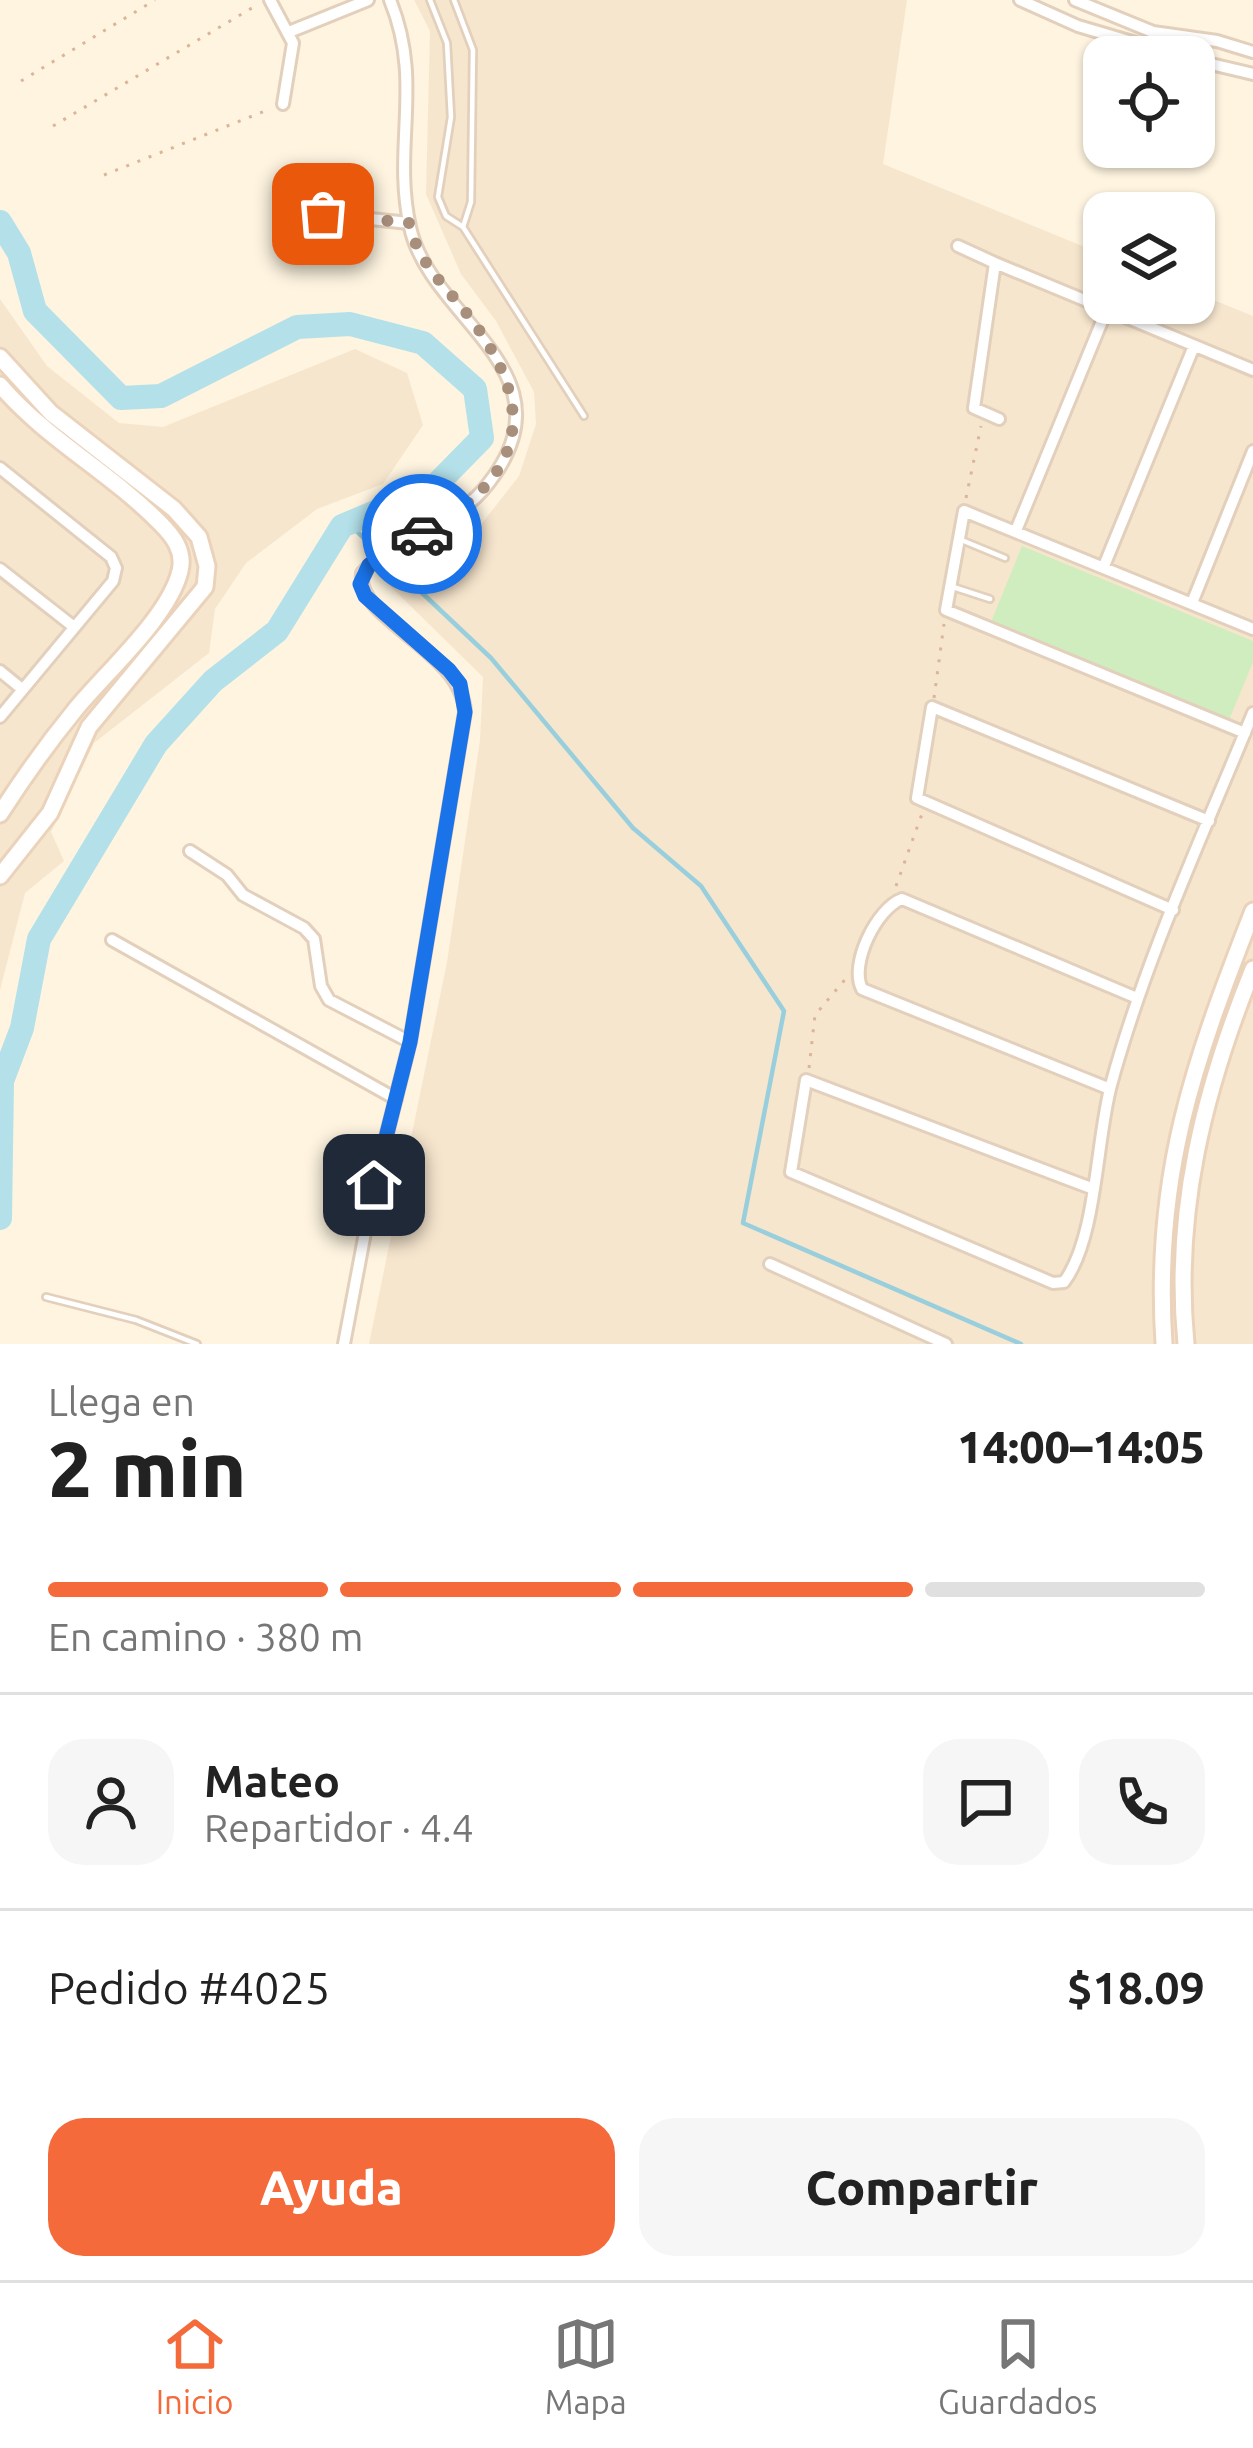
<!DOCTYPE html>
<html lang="es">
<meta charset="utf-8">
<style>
:root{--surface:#fff;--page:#f6f6f6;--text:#222;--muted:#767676;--line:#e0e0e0;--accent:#f46a3a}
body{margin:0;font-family:Ubuntu,sans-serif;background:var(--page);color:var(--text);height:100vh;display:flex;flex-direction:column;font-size:45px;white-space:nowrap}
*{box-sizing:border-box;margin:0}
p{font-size:39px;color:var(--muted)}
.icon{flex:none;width:66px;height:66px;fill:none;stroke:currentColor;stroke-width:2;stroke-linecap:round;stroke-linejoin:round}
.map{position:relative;height:1344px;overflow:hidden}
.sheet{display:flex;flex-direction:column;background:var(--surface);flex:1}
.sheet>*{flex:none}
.controls{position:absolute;left:1083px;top:36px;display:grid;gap:24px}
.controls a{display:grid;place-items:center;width:132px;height:132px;border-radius:24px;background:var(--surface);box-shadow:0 3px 9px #0004;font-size:60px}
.pin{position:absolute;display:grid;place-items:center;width:102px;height:102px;color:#fff;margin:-51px;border-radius:24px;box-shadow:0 6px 18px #0006}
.courier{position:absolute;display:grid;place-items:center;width:120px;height:120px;margin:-60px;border:9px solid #1a73e8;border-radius:50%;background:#fff;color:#222;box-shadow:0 3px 15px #0007}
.headline em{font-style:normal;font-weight:800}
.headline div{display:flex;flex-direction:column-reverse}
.headline{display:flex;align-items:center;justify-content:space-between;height:204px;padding:0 48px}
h1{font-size:78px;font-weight:800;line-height:90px}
.bar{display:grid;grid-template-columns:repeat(4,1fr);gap:18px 12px;align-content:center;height:144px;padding:0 48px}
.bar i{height:15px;border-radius:9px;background:var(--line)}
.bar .selected{background:var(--accent)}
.bar p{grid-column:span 4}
.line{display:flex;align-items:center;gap:30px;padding:0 48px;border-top:3px solid var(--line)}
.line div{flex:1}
.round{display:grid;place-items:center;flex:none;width:126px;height:126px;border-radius:36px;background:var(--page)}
.primary-button{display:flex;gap:24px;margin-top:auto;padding:24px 48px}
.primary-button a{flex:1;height:138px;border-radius:36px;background:var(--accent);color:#fff;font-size:48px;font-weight:800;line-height:138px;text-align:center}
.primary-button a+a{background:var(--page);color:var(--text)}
.tab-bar{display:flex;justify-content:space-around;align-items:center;height:168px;border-top:3px solid var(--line);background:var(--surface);font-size:33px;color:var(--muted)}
.tab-bar a{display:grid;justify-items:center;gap:6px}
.tab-bar .selected{color:var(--accent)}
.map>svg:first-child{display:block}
.residential{fill:#f7e6ce}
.green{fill:#cfedbe}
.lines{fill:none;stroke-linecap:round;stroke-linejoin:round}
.stream{stroke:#99cfdc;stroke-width:4.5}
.river{stroke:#b3e0e9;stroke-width:24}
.lane-casing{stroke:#e3d0bc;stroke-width:10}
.street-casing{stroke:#e3d0bc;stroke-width:16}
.secondary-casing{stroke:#ebd3bb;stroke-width:21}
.path{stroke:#dbb599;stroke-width:3;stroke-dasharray:3 9;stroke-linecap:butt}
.lane{stroke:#fff;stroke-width:4.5}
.street{stroke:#fff;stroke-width:10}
.secondary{stroke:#fff;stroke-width:15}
.done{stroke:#a78f7b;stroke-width:12;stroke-dasharray:0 21.6}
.route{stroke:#1a73e8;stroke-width:15}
</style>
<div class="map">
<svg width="1253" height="1344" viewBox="0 0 1253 1344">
<rect width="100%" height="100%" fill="#fef4e0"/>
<path class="residential" d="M414,0H907L883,164L1104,255V303H1194V292L1253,316V1344H369L447,962L480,740L483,677L387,583L382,571L398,558L435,562L465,545L519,476L536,424L534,392L496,321L461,274L426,194L430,31Z
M0,299L47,366L119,423L163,427L355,349L407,373L423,425L383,484L317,509L246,563L215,609L209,653L94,743L51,832L64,861L25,893L0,990Z"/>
<path class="green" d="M1022,546L1253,641V662L1229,720L991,622Z"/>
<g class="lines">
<path class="stream" d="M348,523L491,658L633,828L701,886L784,1011L743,1223L1021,1344"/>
<path class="river" d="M0,222L19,253L35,311L121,398L161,396L297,327L350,324L423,343L475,389L482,438L433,488L342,526L277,631L213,681L156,744L39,939L22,1028L2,1081L0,1218"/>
<defs>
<path id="lane" d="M430,0L447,43L451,117L438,197L446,216L463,227L584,416
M454,0L473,50L471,202L463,227
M959,539L1005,558
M950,586L990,599
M46,1297L136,1320L197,1344"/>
<path id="street" d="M270,0L293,43L283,104
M1020,0L1078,26L1183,57
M1075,0L1153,32L1217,41L1253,52
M289,32L368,0
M1194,60L1253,74
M323,214L409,223
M958,246L995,263L974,408L999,419
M995,263L1253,370
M0,468L111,557L116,568L113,581L0,717
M1017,528L1107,309
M1104,566L1194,346
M0,569L74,627
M1192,603L1253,451
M0,671L22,689
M1245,733L946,610L964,511L1253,629
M190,851L227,875L243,895L304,928L314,939L321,986L329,1000L410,1042
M1173,910L917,798L932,707L1209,821
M112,940L396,1099
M1110,1089L862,989C849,964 877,908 902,899L1137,998
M1091,1188L806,1080L791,1172L1053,1283L1064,1282C1097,1238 1096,1140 1111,1085C1146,957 1203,835 1253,713
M770,1264L946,1344
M344,1344L374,1185L410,1042L465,712C462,650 355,620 362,573C394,537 450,528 483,490C582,373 430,322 410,227C392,145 424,83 390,0"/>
<path id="secondary" d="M0,357L51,413L174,509L199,537L207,566L205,587L89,727L50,813L0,876
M0,385C46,439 110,472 160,523C173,536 185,551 180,571C169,617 105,673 75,710C48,743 23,778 0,814
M1164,1344C1153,1177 1193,1064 1253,911
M1186,1344C1173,1212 1204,1090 1253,969"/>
</defs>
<use href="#lane" class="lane-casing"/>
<use href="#street" class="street-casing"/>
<use href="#secondary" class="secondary-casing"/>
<path class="path" d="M21,81L155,0
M53,126L257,5
M104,175L270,109
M966,498L981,426
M934,698L944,624
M896,886L923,811
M809,1068L815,1015L848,976"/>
<use href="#lane" class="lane"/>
<use href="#street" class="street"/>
<use href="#secondary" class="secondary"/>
</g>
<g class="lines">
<path class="done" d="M323,214L409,223C420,268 448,287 474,323C541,416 520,479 422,534"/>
<path class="route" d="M374,1185L410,1042L465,712L460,684L449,670L365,596L360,584L369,565L422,534"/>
</g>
</svg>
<div class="controls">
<a><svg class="icon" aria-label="locate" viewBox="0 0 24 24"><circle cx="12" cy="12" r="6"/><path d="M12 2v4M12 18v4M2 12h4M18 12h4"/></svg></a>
<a><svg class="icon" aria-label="layers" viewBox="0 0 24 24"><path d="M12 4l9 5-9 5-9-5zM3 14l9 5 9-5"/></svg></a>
</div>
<div class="pin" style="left:323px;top:214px;background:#ea580c"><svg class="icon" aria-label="bag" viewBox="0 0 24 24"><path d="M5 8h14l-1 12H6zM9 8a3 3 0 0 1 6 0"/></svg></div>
<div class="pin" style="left:374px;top:1185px;background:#1f2937"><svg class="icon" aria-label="home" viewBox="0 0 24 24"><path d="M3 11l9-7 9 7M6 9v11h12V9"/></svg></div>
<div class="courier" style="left:422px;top:534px"><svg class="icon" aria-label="car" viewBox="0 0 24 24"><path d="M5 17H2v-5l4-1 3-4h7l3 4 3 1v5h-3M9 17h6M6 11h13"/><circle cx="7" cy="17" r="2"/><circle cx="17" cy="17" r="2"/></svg></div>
</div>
<section class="sheet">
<div class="headline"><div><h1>2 min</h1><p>Llega en</p></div><em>14:00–14:05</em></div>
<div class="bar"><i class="selected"></i><i class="selected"></i><i class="selected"></i><i></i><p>En camino · 380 m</p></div>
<div class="line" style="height:216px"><a class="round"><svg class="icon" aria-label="person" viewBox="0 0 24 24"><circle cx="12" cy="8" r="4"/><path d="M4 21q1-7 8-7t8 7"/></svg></a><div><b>Mateo</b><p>Repartidor · 4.4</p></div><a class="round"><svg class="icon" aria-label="chat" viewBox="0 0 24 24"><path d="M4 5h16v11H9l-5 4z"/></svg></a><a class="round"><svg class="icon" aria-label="phone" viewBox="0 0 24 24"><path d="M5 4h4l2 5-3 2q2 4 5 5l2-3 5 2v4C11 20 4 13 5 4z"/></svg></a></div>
<div class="line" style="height:156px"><div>Pedido #4025</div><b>$18.09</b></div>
<div class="primary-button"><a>Ayuda</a><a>Compartir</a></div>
</section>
<nav class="tab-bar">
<a class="selected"><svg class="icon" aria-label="home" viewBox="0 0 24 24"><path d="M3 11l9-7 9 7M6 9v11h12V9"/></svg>Inicio</a>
<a><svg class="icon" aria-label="map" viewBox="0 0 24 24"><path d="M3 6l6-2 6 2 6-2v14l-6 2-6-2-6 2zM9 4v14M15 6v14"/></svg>Mapa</a>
<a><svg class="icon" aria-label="saved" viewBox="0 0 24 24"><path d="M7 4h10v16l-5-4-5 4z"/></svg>Guardados</a>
</nav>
